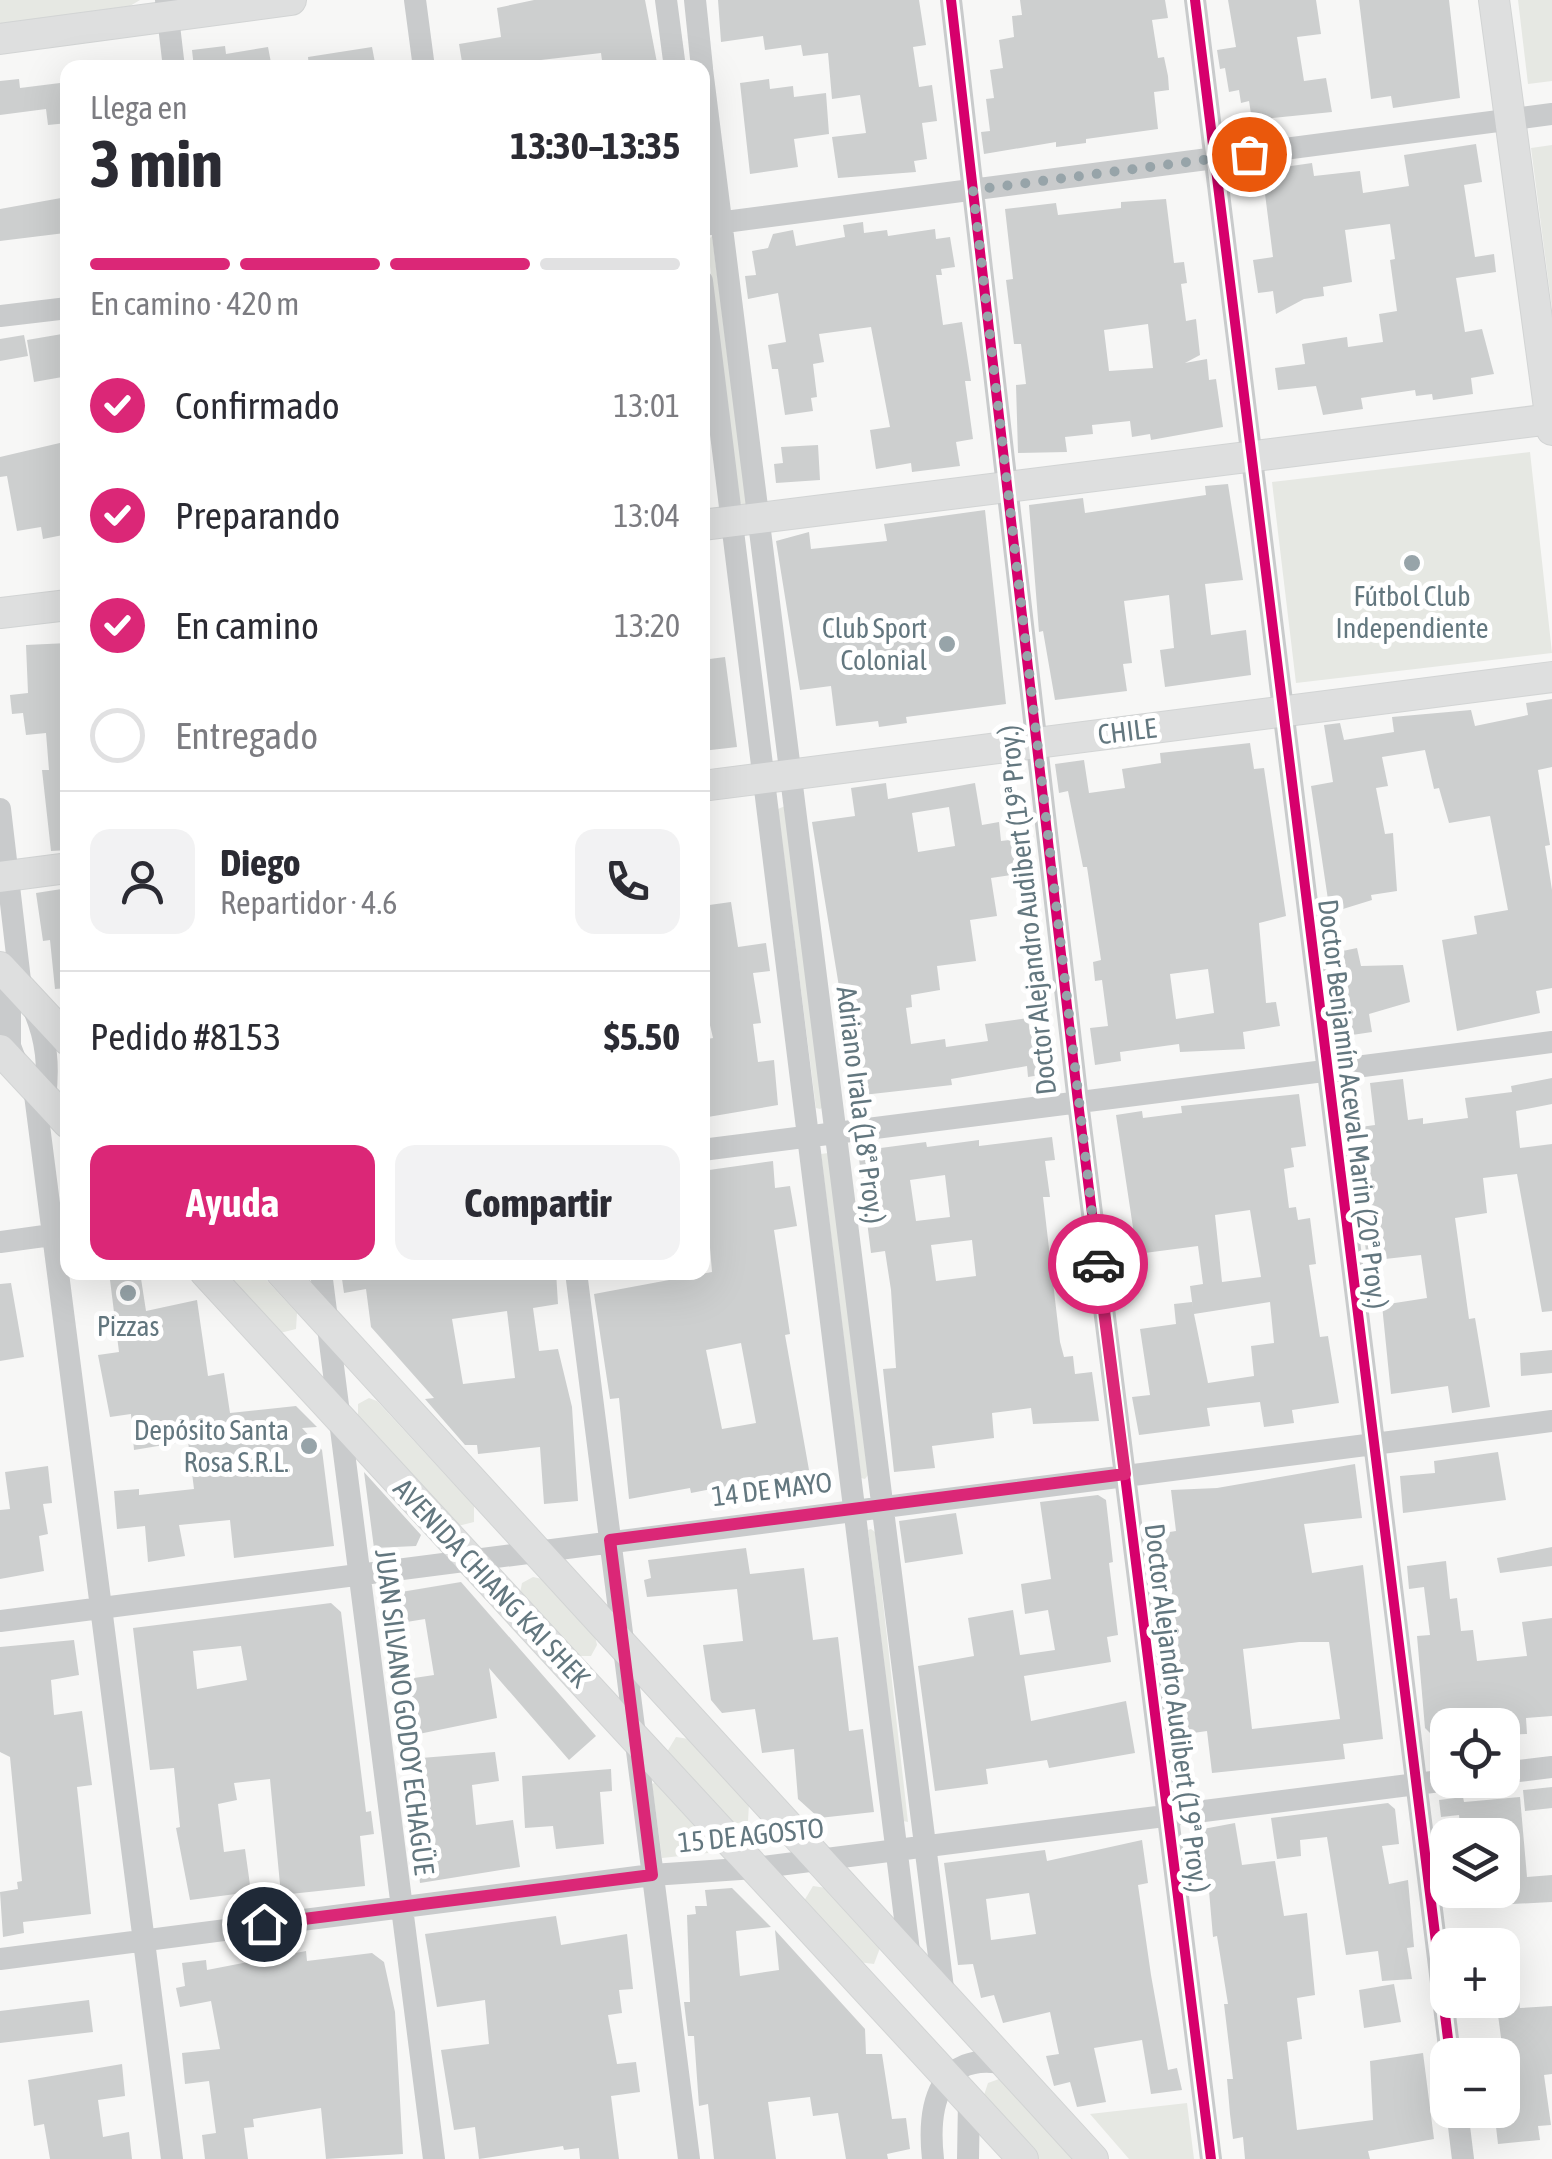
<!DOCTYPE html>
<html lang="es">
<meta charset="utf-8">
<style>
:root{--surface:#fff;--page:#f2f2f3;--text:#2b2b33;--muted:#7c7c81;--line:#e1e1e2;--accent:#db2777}
body{margin:0;font-family:"Asap Condensed",sans-serif;background:var(--page);color:var(--text);height:100vh;display:flex;flex-direction:column;font-size:38px;white-space:nowrap}
*{box-sizing:border-box;margin:0}
p{font-size:32px;color:var(--muted)}
.icon{flex:none;width:55px;height:55px;fill:none;stroke:currentColor;stroke-width:2;stroke-linecap:round;stroke-linejoin:round}
.map{position:relative;flex:1;overflow:hidden}
.panel{position:absolute;left:60px;top:60px;width:650px;height:1220px;display:flex;flex-direction:column;background:var(--surface);border-radius:20px;box-shadow:0 10px 40px #0002}
.panel>*{flex:none}
.fabs{position:absolute;left:1430px;top:1708px;display:grid;gap:20px}
.fabs a{display:grid;place-items:center;width:90px;height:90px;border-radius:20px;background:var(--surface);box-shadow:0 10px 40px #0002;font-size:50px}
.pin{position:absolute;display:grid;place-items:center;width:85px;height:85px;color:#fff;margin:-42px;border:5px solid #fff;border-radius:50%;box-shadow:0 2px 10px #0007}
.courier{position:absolute;display:grid;place-items:center;width:100px;height:100px;margin:-50px;border:8px solid #db2777;border-radius:50%;background:#fff;color:#222;box-shadow:0 2px 12px #0007}
.head em{font-style:normal;font-weight:700}
.head div{display:flex;flex-direction:column-reverse}
.head{display:flex;align-items:center;justify-content:space-between;height:170px;padding:0 30px}
h1{font-size:65px;font-weight:700;line-height:75px}
.bar{display:grid;grid-template-columns:repeat(4,1fr);gap:15px 10px;align-content:center;height:120px;padding:0 30px}
.bar i{height:12px;border-radius:8px;background:var(--line)}
.bar .selected{background:var(--accent)}
.bar p{grid-column:span 4}
.line{display:flex;align-items:center;gap:25px;padding:0 30px;border-top:2px solid var(--line)}
.line div{flex:1}
.round{display:grid;place-items:center;flex:none;width:105px;height:105px;border-radius:20px;background:var(--page)}
ol{padding:0 30px;list-style:none}
li{display:flex;align-items:center;gap:30px;height:110px}
li p{margin-inline-start:auto}
li .icon{padding:10px;border-radius:50%;background:var(--accent);color:#fff;stroke-width:4}
li:last-child{color:var(--muted)}
li i{width:55px;height:55px;border:5px solid var(--line);border-radius:50%}
.primary-button{display:flex;gap:20px;margin-top:auto;padding:20px 30px}
.primary-button a{flex:1;height:115px;border-radius:20px;background:var(--accent);color:#fff;font-size:40px;font-weight:700;line-height:115px;text-align:center}
.primary-button a+a{background:var(--page);color:var(--text)}
.map>svg:first-child{display:block}
.green{fill:#e6e8e3}
.building{fill:#cdcfcf;fill-rule:evenodd}
.lines{fill:none;stroke-linecap:round;stroke-linejoin:round}
.secondary-casing{stroke:#d2d4d4;stroke-width:32}
.street{stroke:#c9cbcc;stroke-width:22}
.secondary{stroke:#dedfdf;stroke-width:30}
.cycleway-casing{stroke:#fff;stroke-width:16}
.cycleway{stroke:#d6006c;stroke-width:10}
.done{stroke:#97a4a9;stroke-width:10;stroke-dasharray:0 18}
.route{stroke:#db2777;stroke-width:12}
.poi-dot{fill:#97a4a9;stroke:#fff;stroke-width:4}
.labels{text-anchor:middle;dominant-baseline:central;stroke-width:10;stroke-linejoin:round;paint-order:stroke}
.poi-label{font-size:28px;fill:#63777f;stroke:#fff}
.street-label{font-size:28px;fill:#63777f;stroke:#fff}
</style>
<div class="map">
<svg width="1552" height="2159" viewBox="0 0 1552 2159">
<rect width="100%" height="100%" fill="#f7f7f6"/>
<path class="green" d="M0,0H140L130,6L0,24Z
M1518,0H1552V81L1528,84Z
M1552,145V309L1531,148Z
M712,236L747,506L739,503L707,241Z
M1530,452L1552,653L1296,683L1272,482Z
M785,806L822,1108L820,1109L816,1108L778,809Z
M828,1153L868,1475L865,1479L861,1478L821,1154Z
M223,1273H260L297,1313L296,1329L280,1333Z
M369,1398L377,1401L474,1506V1522L458,1526L358,1417V1404Z
M871,1529L875,1532L908,1822L903,1821L868,1530Z
M533,1577L542,1579L595,1636L597,1645L591,1656H578L520,1593L522,1583Z
M676,1737L689,1739L749,1804L748,1821L733,1824L667,1752Z
M656,1782L718,1848L717,1852L662,1858L652,1784Z
M813,1886L826,1888L880,1948L874,1964L858,1962L804,1901Z
M999,2079L1004,2082L1076,2159H1039L984,2095L988,2083Z
M1187,2103L1194,2159H1129L1090,2114Z"/>
<path class="building" d="M645,0L658,68H603L601,53L524,62L525,68H463L459,44L501,37L497,8L534,0Z
M718,0H919L926,45L913,47L919,87L932,85L937,121L922,123L927,159L914,161L916,172L838,178L832,137L866,133L860,95L832,99L828,53L803,56L801,45L765,50L763,36L721,42Z
M1020,0H1165L1168,18L1152,20L1158,58L1164,57L1168,76L1169,90L1154,92L1158,129L1086,139V143L1056,147V142L984,154L981,132L990,131L986,99L994,98L990,70L1003,68L999,40L1014,37L1012,16L1022,15Z
M1228,0H1316L1321,34L1297,37L1304,81L1326,78L1332,112L1252,120L1249,101L1241,103L1239,90L1229,92L1225,68L1220,69L1217,50L1236,47Z
M1359,0H1449L1460,98L1393,108L1391,96L1371,99Z
M225,46L226,54L268,47L272,68H194L192,50Z
M372,47L376,68H309L308,57Z
M19,79L20,88L68,82V123L48,125L46,109L0,115V81Z
M769,79L770,89L793,86L794,97L826,93L829,134L794,139L798,167L750,174L740,83Z
M1476,144L1482,182L1464,185L1475,257L1494,254L1496,272L1456,278L1465,332L1482,329L1494,374L1471,378L1473,394L1433,400L1432,394L1416,396L1415,390L1361,398L1363,409L1323,415L1316,386L1278,390L1275,368L1305,364L1302,344L1347,337L1348,347L1383,342L1379,314L1397,311L1390,260L1395,259L1390,224L1345,230L1352,282L1323,287L1324,296L1304,299L1276,314L1273,291L1258,293L1253,260L1273,257L1262,170L1312,163L1314,176L1360,171L1363,193L1409,186L1404,155Z
M61,198L65,233L0,241V209Z
M1166,199L1174,263L1184,262L1187,283L1181,284L1186,321L1196,319L1200,355L1185,363L1207,359L1209,380L1216,379L1223,427L1151,440L1150,434L1132,437L1130,421L1092,425L1093,434L1065,437L1067,452L1018,453L1016,385L1026,384L1021,344H1014L1006,280L1013,279L1005,209L1056,203L1058,215L1121,208V202ZM1148,324L1153,368L1109,371L1104,330Z
M863,222L864,233L887,230L888,236L935,229L936,239L950,237L955,267L941,269L942,275H936L943,325L962,322L971,381H965L973,439L956,442L960,466L912,472L911,463L876,469L870,430L890,427L871,327L819,334L824,362L813,364L817,397L811,398L813,411L785,415L778,369H772L768,345L786,342L778,293L748,299L745,276L756,275L752,251L768,248L773,234L793,230L796,246L845,237L843,225Z
M68,333V376L34,382L27,340Z
M24,335L28,356L0,361V339Z
M64,442L68,534L43,539L41,527L17,531L7,476L0,477V457Z
M818,445L820,480L776,483L774,464L783,463L781,447Z
M1228,484L1243,580L1205,584L1211,635L1246,630L1251,675L1165,687L1160,650L1174,648L1169,595L1124,601L1132,663L1123,664L1127,691L1055,700L1043,631L1039,632L1029,505L1083,498L1085,513L1206,495L1205,486Z
M985,510L1006,704L906,717L907,723L879,727L878,721L836,726L831,686L800,690L776,541L809,532L811,549L887,541L884,524Z
M68,643V850L51,851L42,770H49L46,733L26,735L23,713L12,714L10,695L28,693L26,645Z
M725,657L737,747L702,751V660Z
M1552,699V767L1538,770L1550,845L1545,846L1552,890V988L1536,991L1540,1013L1457,1031L1442,940L1477,934L1474,916L1508,910L1490,816L1449,823L1439,788L1434,789L1425,750L1382,757L1388,786L1376,788L1385,834L1393,833L1397,891L1371,895L1372,900L1330,913L1311,786L1333,782L1324,725L1340,723L1344,740L1394,732L1392,717L1471,710L1475,726L1528,715L1526,703Z
M1250,743L1254,769L1264,768L1286,916L1259,923L1266,1003L1276,1002L1280,1026L1243,1032L1245,1049L1180,1052L1179,1044L1120,1052L1121,1061L1095,1065L1090,1028L1108,1026L1102,980L1095,981L1093,962L1101,960L1087,867H1083L1068,791L1059,793L1055,764L1084,760L1089,793L1125,788L1122,769L1161,763L1160,753ZM1208,969L1214,1013L1176,1019L1170,974Z
M886,783L888,799L975,783L982,825L999,822L1001,841L1019,839L1024,873L991,878L997,916L970,920L976,961L937,966L940,990L911,995L912,1007L906,1008L911,1044L945,1039L946,1047L988,1041L985,1024L1028,1018L1030,1034L1046,1032L1052,1073L1028,1077L1027,1066L951,1079L952,1085L854,1096L842,1049L836,1000L841,999L812,822L855,816L851,788ZM949,807L955,846L918,852L912,813Z
M68,888V988L55,989L50,940L43,941L36,893Z
M731,902L738,947L766,943L770,971L753,973L761,1023L753,1024L758,1062L774,1060L778,1105L702,1118V1040L713,1038L702,991V906Z
M1357,948L1361,966L1403,965L1410,1002L1369,1014L1372,1032L1352,1035L1333,953Z
M1552,1078V1104L1516,1111L1520,1148L1552,1144V1311L1542,1312L1517,1174L1483,1178L1487,1213L1455,1218L1469,1319L1475,1318L1490,1407L1452,1413L1448,1386L1391,1394L1382,1305L1427,1298L1421,1255L1367,1261L1360,1198L1373,1196L1368,1152L1356,1154L1353,1128L1375,1125L1370,1083L1403,1079L1408,1120L1423,1118V1124L1468,1118L1465,1098L1512,1092L1511,1086Z
M1299,1094L1306,1146L1291,1148L1294,1167L1284,1169L1289,1208L1296,1207L1298,1220L1310,1218L1316,1264L1309,1265L1320,1337L1328,1336L1339,1403L1292,1410L1294,1423L1264,1427L1260,1402L1207,1408L1210,1426L1139,1435L1132,1397L1150,1395L1140,1329L1176,1324L1174,1304L1192,1302L1193,1309L1190,1286L1203,1284L1198,1246L1137,1254L1116,1115L1142,1111L1143,1118L1182,1113L1181,1106ZM1250,1210L1261,1277L1222,1282L1215,1215ZM1270,1302L1274,1343L1251,1346L1254,1376L1208,1383L1194,1314Z
M1052,1137L1055,1160L1045,1161L1050,1197H1043L1060,1342L1064,1357L1073,1356L1075,1374L1092,1372L1099,1421L1033,1424L1031,1408L992,1413L994,1438L932,1446L935,1468L894,1472L883,1369L896,1368L891,1290L885,1251L871,1253L858,1151L926,1142L927,1147L979,1140V1146ZM945,1175L950,1217L916,1221L910,1180ZM972,1240L976,1276L936,1281L931,1245Z
M773,1161L775,1188L790,1186L797,1226L774,1230L790,1334L785,1335L809,1470L691,1493L690,1488L629,1499L619,1398L610,1399L594,1294L712,1272L707,1211L702,1212V1171ZM741,1343L756,1423L722,1429L706,1350Z
M109,1272H140L146,1311L197,1300L208,1376L224,1373L230,1413L296,1406L317,1427L302,1428L322,1450L334,1546L234,1558L230,1520L179,1525L185,1556L148,1562L145,1526L117,1529L114,1491L139,1489V1495L194,1489L188,1441L134,1450L131,1414L110,1417L98,1355L119,1352Z
M341,1272H556L558,1304L533,1308L539,1351L558,1349L572,1407L578,1501L544,1504L540,1447L478,1454L477,1445H465L425,1399L434,1398L371,1327L366,1289L344,1293ZM507,1311L515,1378L463,1384L452,1319Z
M11,1283L24,1357L0,1361V1284Z
M1552,1350V1373L1521,1376L1520,1353Z
M1498,1452L1506,1500L1403,1513L1400,1476L1435,1473L1434,1461Z
M1355,1464L1362,1518L1304,1524L1312,1573L1363,1565L1383,1739L1343,1744L1345,1759L1212,1773L1207,1731L1179,1735L1154,1586L1152,1567L1161,1565L1157,1534L1176,1531L1171,1490L1217,1488ZM1299,1642H1329L1340,1719L1252,1729L1243,1649Z
M48,1466L52,1503L43,1504L48,1534L39,1536L44,1571L0,1579V1510L10,1509L5,1472Z
M364,1472L421,1535L416,1546L374,1548Z
M1098,1495L1106,1500L1113,1562L1109,1563L1118,1635L1107,1637L1111,1662L1024,1676L1031,1721L1126,1701L1135,1753L1049,1768L1047,1760L986,1769L988,1784L935,1791L918,1666L974,1656L968,1618L1013,1610L1020,1655L1055,1650L1048,1610L1025,1614L1021,1584L1051,1579L1040,1502Z
M956,1513L963,1554L905,1563L899,1521Z
M1552,1547V1566L1500,1573L1497,1558Z
M746,1548L750,1574L804,1568L813,1640L838,1637L849,1731L863,1729L874,1812L819,1818L798,1799L794,1749L762,1753L755,1709L722,1713L711,1700L703,1645L743,1641L737,1589L647,1597L644,1580L651,1578L648,1560Z
M1446,1561L1450,1599L1457,1598L1461,1631L1473,1630L1477,1661L1527,1656L1522,1622L1552,1618V1716L1526,1718L1527,1734L1502,1735V1725H1448V1751L1425,1728L1417,1636L1430,1635L1424,1587L1409,1589L1407,1566Z
M461,1582L596,1736L569,1760L489,1668L497,1718L404,1737L394,1681L434,1675L425,1619L388,1625L383,1595Z
M331,1603L341,1612L366,1812L371,1811L374,1834L360,1836L365,1886L281,1895L270,1779L234,1783L237,1800L218,1804L224,1852L245,1849L251,1892L190,1900L176,1828L180,1827L174,1768L150,1770L133,1628ZM241,1646L247,1680L197,1689L193,1651Z
M74,1640L79,1675L51,1680L54,1715L82,1711L92,1785L77,1787L91,1914L23,1922L24,1933L3,1937L0,1892L18,1889L17,1882L22,1881L10,1757L0,1752V1647Z
M495,1752L499,1781L472,1785L476,1825L513,1820L520,1867L420,1883L414,1833L427,1831L421,1758Z
M611,1769L612,1791L600,1792L604,1844L556,1849L553,1826L525,1828L522,1776Z
M1552,1787V1808L1525,1811L1523,1790Z
M1463,1797L1464,1802L1520,1797L1527,1877L1552,1875V1902L1512,1904L1509,1866H1502V1832L1461,1835L1459,1815L1441,1817L1439,1800Z
M1388,1803L1395,1809L1399,1844L1382,1846L1389,1884L1408,1880L1414,1947L1407,1948L1412,1979L1382,1981L1378,1951L1346,1955L1327,1837L1300,1840L1301,1856L1277,1859L1271,1818Z
M1235,1823L1242,1865L1275,1861L1284,1916L1307,1913L1315,1995L1297,1998L1302,2039L1287,2042L1297,2130L1373,2120L1370,2061L1423,2053L1434,2139L1368,2151L1370,2159H1245L1243,2137L1233,2139L1230,2114L1227,2079H1233L1224,2004H1228L1217,1936L1213,1937L1209,1891L1197,1893L1191,1845L1203,1829Z
M1142,1840L1148,1883L1138,1885L1151,1975L1168,2070L1177,2068L1182,2090L1151,2094L1142,2040L1094,2048L1106,2102L1077,2107L1070,2082L1054,2086L1046,2056L1059,2054L1050,2012L1003,2023L994,1995L981,1998L973,1964L958,1965L944,1863L1045,1850L1047,1861ZM1029,1893L1036,1934L991,1940L986,1899Z
M732,1888L771,1927L736,1931L740,1976L779,1970L775,1930L865,2029L866,2054H882L892,2119L906,2118L910,2149L887,2154L888,2159H846L838,2113L813,2116L810,2097L768,2102L776,2159H714L708,2104L699,2106L694,2036H688L684,2002H690L687,1915L696,1914L695,1906H707L705,1890Z
M556,1916L561,1945L627,1934L633,1989L619,1990L622,2013L608,2015L617,2064L636,2062L640,2092L611,2096L619,2159H580L579,2148L564,2150L563,2146L479,2159L475,2127L454,2130L441,2050L489,2044L485,2000L437,2007L425,1934Z
M306,1951L307,1961L372,1953L384,1962L395,2012L403,2154L326,2159L321,2108L253,2119L254,2127L244,2128L248,2159H205L202,2135L216,2133L209,2081L185,2084L182,2053L220,2049L211,2001L180,2007L176,1988L185,1986L182,1963L206,1960L207,1970Z
M1514,1963L1520,2008L1552,2006V2074L1544,2075L1551,2125L1538,2126L1540,2140L1498,2144L1494,2110H1502V2082L1517,2080L1514,2044L1502,2045L1496,2000H1502V1964Z
M1394,1984L1401,2022L1364,2028L1359,1990Z
M89,2000L93,2032L0,2043V2011Z
M122,2064L125,2096L98,2100L103,2137L129,2132L132,2159H50L44,2124L34,2126L28,2080Z"/>
<g class="lines">
<defs>
<path id="secondary" d="M1494,0L1552,430
M0,39L291,0
M702,525L1552,419
M0,613L68,605
M702,786L1552,677
M0,877L68,868
M0,967L68,1040
M0,1050L68,1123
M205,1272L1023,2159
M281,1272L1093,2159"/>
</defs>
<use href="#secondary" class="secondary-casing"/>
<path class="street" d="M166,0L174,68
M415,0L424,68
M666,0L675,68
M695,0L702,68
M951,0L1078,1102L1211,2159
M1195,0L1450,2055
M702,69L944,1996
M702,225L1552,114
M702,281L910,1959
M0,316L68,308
M0,809L21,989
M10,977V1046L18,1067
M34,1010C47,1041 49,1066 45,1099
M34,1087L172,2159
M702,1150L1552,1042
M0,1242L66,1233
M321,1272L434,2159
M576,1272L689,2159
M0,1621L1552,1421
M1502,1773L1552,1767
M0,1959L652,1875L755,1868L1448,1780
M1457,2110L1463,2159
M933,2159C927,2105 939,2050 1006,2064
M968,2159L969,2100"/>
<use href="#secondary" class="secondary"/>
<defs>
<path id="cycleway" d="M951,0L1078,1102L1211,2159
M1195,0L1450,2055"/>
</defs>
<use href="#cycleway" class="cycleway-casing"/>
<use href="#cycleway" class="cycleway"/>
</g>
<g class="lines">
<path class="done" d="M1098,1264L973,190L1249,154"/>
<path class="route" d="M264,1924L652,1875L610,1540L1125,1474L1098,1264"/>
</g>
<g class="poi-dot">
<circle cx="1412" cy="563" r="10"/>
<circle cx="947" cy="644" r="10"/>
<circle cx="128" cy="1293" r="10"/>
<circle cx="309" cy="1446" r="10"/>
</g>
<g class="labels">
<g class="poi-label">
<text x="1412" y="596">Fútbol Club<tspan x="1412" dy="32">Independiente</tspan></text>
<text x="927" y="628" text-anchor="end">Club Sport<tspan x="927" dy="32">Colonial</tspan></text>
<text x="128" y="1326">Pizzas</text>
<text x="289" y="1430" text-anchor="end">Depósito Santa<tspan x="289" dy="32">Rosa S.R.L.</tspan></text>
</g>
<g class="street-label">
<text transform="translate(1127 731) rotate(-7)">CHILE</text>
<text transform="translate(1027 910) rotate(-96)">Doctor Alejandro Audibert (19ª Proy.)</text>
<text transform="translate(1353 1104) rotate(83)">Doctor Benjamín Aceval Marin (20ª Proy.)</text>
<text transform="translate(861 1105) rotate(83)">Adriano Irala (18ª Proy.)</text>
<text transform="translate(772 1489) rotate(-7)">14 DE MAYO</text>
<text transform="translate(492 1583) rotate(47)">AVENIDA CHIANG KAI SHEK</text>
<text transform="translate(1177 1708) rotate(83)">Doctor Alejandro Audibert (19ª Proy.)</text>
<text transform="translate(405 1712) rotate(83)">JUAN SILVANO GODOY ECHAGÜE</text>
<text transform="translate(751 1835) rotate(-6)">15 DE AGOSTO</text>
</g>
</g>
</svg>
<div class="fabs">
<a><svg class="icon" aria-label="locate" viewBox="0 0 24 24"><circle cx="12" cy="12" r="6"/><path d="M12 2v4M12 18v4M2 12h4M18 12h4"/></svg></a>
<a><svg class="icon" aria-label="layers" viewBox="0 0 24 24"><path d="M12 4l9 5-9 5-9-5zM3 14l9 5 9-5"/></svg></a>
<a>+</a>
<a>−</a>
</div>
<div class="pin" style="left:1249px;top:154px;background:#ea580c"><svg class="icon" aria-label="bag" viewBox="0 0 24 24"><path d="M5 8h14l-1 12H6zM9 8a3 3 0 0 1 6 0"/></svg></div>
<div class="pin" style="left:264px;top:1924px;background:#1f2937"><svg class="icon" aria-label="home" viewBox="0 0 24 24"><path d="M3 11l9-7 9 7M6 9v11h12V9"/></svg></div>
<div class="courier" style="left:1098px;top:1264px"><svg class="icon" aria-label="car" viewBox="0 0 24 24"><path d="M5 17H2v-5l4-1 3-4h7l3 4 3 1v5h-3M9 17h6M6 11h13"/><circle cx="7" cy="17" r="2"/><circle cx="17" cy="17" r="2"/></svg></div>
<section class="panel">
<div class="head"><div><h1>3 min</h1><p>Llega en</p></div><em>13:30–13:35</em></div>
<div class="bar"><i class="selected"></i><i class="selected"></i><i class="selected"></i><i></i><p>En camino · 420 m</p></div>
<ol>
<li><svg class="icon" aria-label="check" viewBox="0 0 24 24"><path d="M5 12l5 5 9-10"/></svg>Confirmado<p>13:01</p></li>
<li><svg class="icon" aria-label="check" viewBox="0 0 24 24"><path d="M5 12l5 5 9-10"/></svg>Preparando<p>13:04</p></li>
<li><svg class="icon" aria-label="check" viewBox="0 0 24 24"><path d="M5 12l5 5 9-10"/></svg>En camino<p>13:20</p></li>
<li><i></i>Entregado</li>
</ol>
<div class="line" style="height:180px"><a class="round"><svg class="icon" aria-label="person" viewBox="0 0 24 24"><circle cx="12" cy="8" r="4"/><path d="M4 21q1-7 8-7t8 7"/></svg></a><div><b>Diego</b><p>Repartidor · 4.6</p></div><a class="round"><svg class="icon" aria-label="phone" viewBox="0 0 24 24"><path d="M5 4h4l2 5-3 2q2 4 5 5l2-3 5 2v4C11 20 4 13 5 4z"/></svg></a></div>
<div class="line" style="height:130px"><div>Pedido #8153</div><b>$5.50</b></div>
<div class="primary-button"><a>Ayuda</a><a>Compartir</a></div>
</section>
</div>
